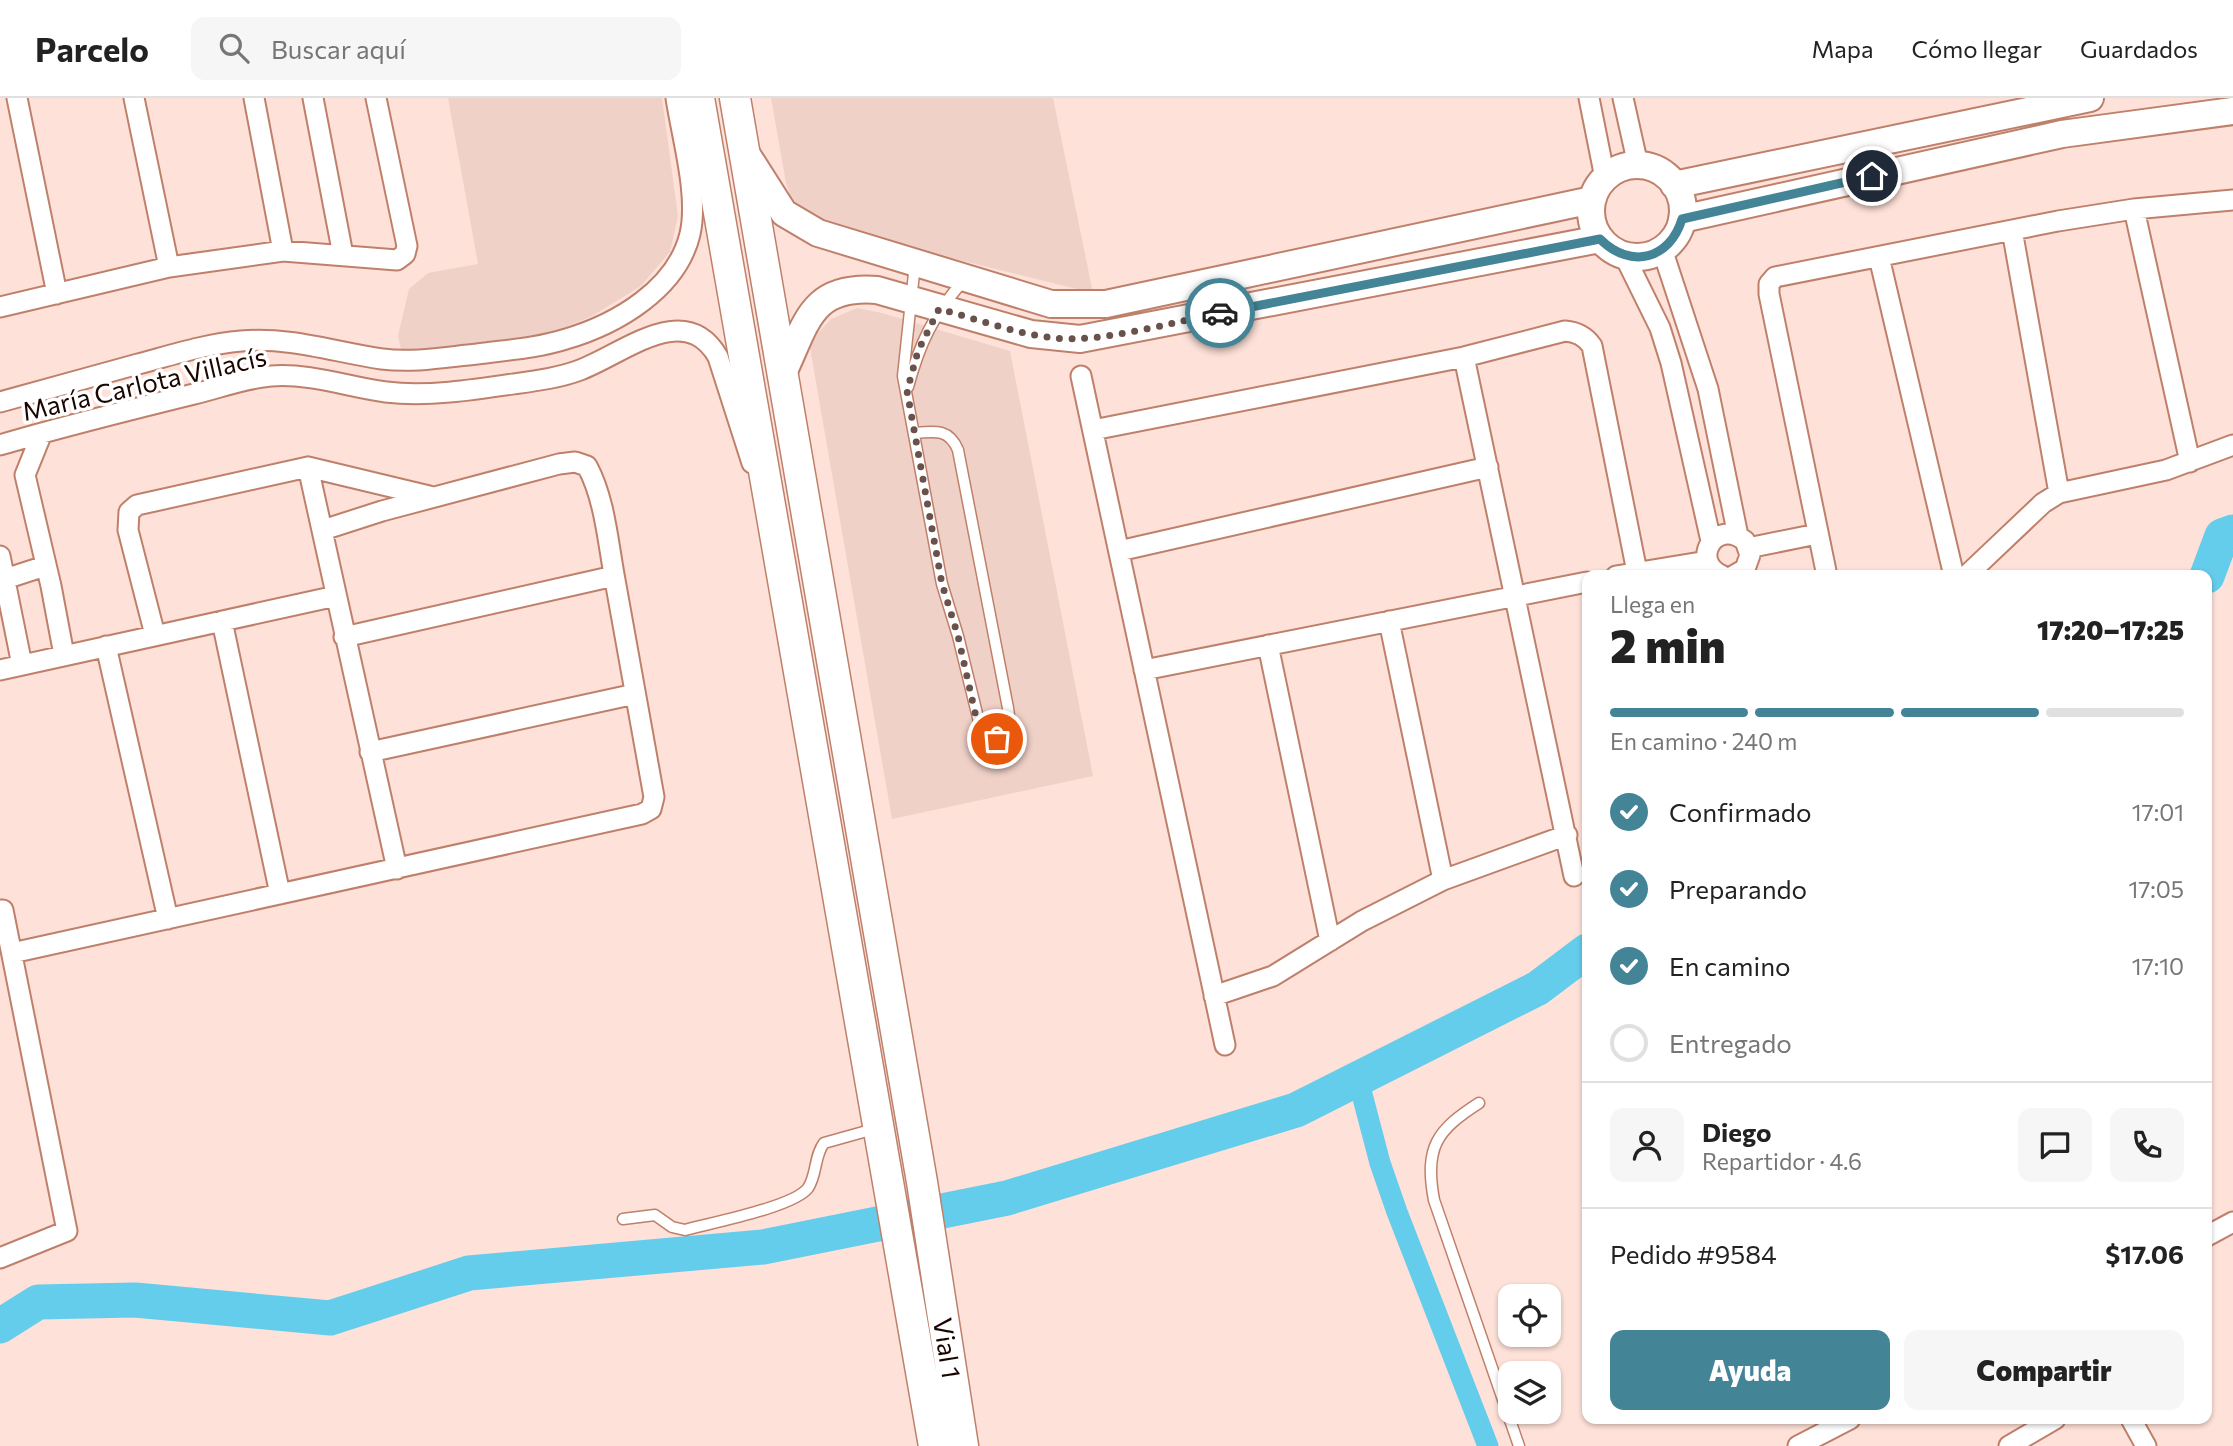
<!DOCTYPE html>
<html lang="es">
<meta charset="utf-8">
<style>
:root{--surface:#fff;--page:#f6f6f6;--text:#222;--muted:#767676;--line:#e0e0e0;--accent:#438496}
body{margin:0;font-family:Commissioner,sans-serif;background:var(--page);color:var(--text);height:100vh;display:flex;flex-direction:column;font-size:26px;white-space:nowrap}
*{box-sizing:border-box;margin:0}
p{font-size:23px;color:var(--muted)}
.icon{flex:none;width:38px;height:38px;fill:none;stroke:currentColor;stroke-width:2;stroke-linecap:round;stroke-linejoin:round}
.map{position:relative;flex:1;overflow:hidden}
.panel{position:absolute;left:1582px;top:472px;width:630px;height:854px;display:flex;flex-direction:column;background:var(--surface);border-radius:14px;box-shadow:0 2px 5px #0004}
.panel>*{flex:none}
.buttons{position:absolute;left:1498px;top:1186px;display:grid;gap:14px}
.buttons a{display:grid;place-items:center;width:63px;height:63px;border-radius:14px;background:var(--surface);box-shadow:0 2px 5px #0004;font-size:35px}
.pin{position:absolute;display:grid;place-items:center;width:60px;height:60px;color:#fff;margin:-30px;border:4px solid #fff;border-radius:50%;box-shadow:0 2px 7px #0007}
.courier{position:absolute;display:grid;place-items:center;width:70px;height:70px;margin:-35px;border:5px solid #438496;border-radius:50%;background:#fff;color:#222;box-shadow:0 2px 9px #0007}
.overview em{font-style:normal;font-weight:800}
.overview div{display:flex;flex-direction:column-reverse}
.overview{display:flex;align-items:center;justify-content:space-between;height:119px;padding:0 28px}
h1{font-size:46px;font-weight:800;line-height:52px}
.bar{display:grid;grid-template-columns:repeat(4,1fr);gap:10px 7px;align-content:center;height:84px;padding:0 28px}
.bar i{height:9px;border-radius:5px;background:var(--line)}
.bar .on{background:var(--accent)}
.bar p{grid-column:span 4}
.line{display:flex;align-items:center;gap:18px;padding:0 28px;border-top:2px solid var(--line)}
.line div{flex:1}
.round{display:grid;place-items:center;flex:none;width:74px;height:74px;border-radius:14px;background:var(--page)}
ol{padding:0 28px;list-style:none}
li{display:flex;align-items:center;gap:21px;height:77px}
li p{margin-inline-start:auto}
li .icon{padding:7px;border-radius:50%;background:var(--accent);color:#fff;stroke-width:4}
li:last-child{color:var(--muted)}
li i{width:38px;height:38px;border:4px solid var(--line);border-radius:50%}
.button{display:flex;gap:14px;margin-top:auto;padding:14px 28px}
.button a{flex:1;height:80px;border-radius:14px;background:var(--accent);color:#fff;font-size:28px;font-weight:800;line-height:80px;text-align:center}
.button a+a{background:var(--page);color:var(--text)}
header{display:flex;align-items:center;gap:42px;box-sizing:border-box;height:98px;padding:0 35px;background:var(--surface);border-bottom:2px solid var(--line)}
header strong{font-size:33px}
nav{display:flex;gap:38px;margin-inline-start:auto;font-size:24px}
.search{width:490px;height:63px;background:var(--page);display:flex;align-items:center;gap:18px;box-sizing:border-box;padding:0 24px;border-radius:14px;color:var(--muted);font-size:26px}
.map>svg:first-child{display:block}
.built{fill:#f0d1c7}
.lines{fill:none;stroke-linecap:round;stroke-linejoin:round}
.canal{stroke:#63cdeb;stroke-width:21}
.river{stroke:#63cdeb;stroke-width:35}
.lane-casing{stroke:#bf806b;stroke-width:13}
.street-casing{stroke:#bf806b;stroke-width:23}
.secondary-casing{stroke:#bf806b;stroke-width:30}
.primary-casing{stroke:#bf806b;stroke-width:33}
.lane{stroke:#fff;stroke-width:10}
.street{stroke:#fff;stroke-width:19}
.secondary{stroke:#fff;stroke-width:26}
.primary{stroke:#fff;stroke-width:30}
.done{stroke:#6a524c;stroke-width:7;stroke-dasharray:0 12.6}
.route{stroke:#438496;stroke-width:9}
.labels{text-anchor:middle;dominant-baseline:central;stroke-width:7;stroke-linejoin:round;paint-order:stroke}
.street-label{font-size:26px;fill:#1b0501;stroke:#fff}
</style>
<header>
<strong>Parcelo</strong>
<div class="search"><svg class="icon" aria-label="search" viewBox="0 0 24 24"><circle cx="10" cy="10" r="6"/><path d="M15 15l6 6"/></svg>Buscar aquí</div>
<nav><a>Mapa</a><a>Cómo llegar</a><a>Guardados</a></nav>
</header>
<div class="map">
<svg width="2233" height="1348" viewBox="0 0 2233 1348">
<rect width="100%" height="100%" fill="#fee1d8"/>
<path class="built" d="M448,0H662L678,118L670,154L641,188L592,218L539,240L402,255L398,238L409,191L428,175L478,166Z
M771,0H1053L1093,195L817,127L794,108L786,85Z
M857,210L882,215L1010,253L1093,678L892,721L810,250L818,235L831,221Z"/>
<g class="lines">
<path class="canal" d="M1358,981L1380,1065L1397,1114L1488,1348"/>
<path class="river" d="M2207,478L2222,438L2233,434
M0,1228L38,1204L135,1202L330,1220L469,1175L763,1149L1007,1100L1296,1012L1538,890L1587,853"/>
<defs>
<path id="lane" d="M908,289C920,244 933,218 963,183
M915,335C936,333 949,331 958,352L1008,610L1010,625L1007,636L997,641L987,639L981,632L958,538L942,486L903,278L915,166
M1479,1005C1437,1032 1424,1049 1434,1102L1519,1348
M623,1121L655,1117L672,1129L685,1132C710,1125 794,1109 808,1090C817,1077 814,1058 824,1045L874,1031"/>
<path id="street" d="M17,0L57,196
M134,0L169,169
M254,0L283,153
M313,0L343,157
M1589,0L1605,80
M1623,0L1638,67
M2134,111L2190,364
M2012,132L2059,395
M1662,151L1708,291L1738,438
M1624,157L1660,230L1671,265L1711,443
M1879,159L1954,478
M0,209L169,169L283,153L397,162L405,156L407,148L376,0
M1464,259L1574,778
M1081,278L1225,947
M0,304C46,291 92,279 138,266C172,257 206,246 241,243C293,239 333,254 382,261C414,265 446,259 477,256C507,252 538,250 566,241C617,226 677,191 690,136C699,97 682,40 676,0
M1093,332L1464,259L1565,233C1577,234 1585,238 1592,248L1637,474
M42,335L25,377L51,488L64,557
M0,347C64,328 129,312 194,296C219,290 246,280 271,278C311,275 348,289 386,294C426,299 473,292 513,286C535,283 559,280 580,272C623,256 685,201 718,259L752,365
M308,369L397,771
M1748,450L1817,436
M1119,453L1488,369
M0,458L22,567
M1616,478L1707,463
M1723,478C1689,464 1715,419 1745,443L1750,457L1745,471L1733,478
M1827,478L1769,196V186L1775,179L2058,123L2134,111L2233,102
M1966,478L2043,405L2059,395L2166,372L2233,347
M5,481L45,468
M222,523L280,796
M1389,523L1443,782
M155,537L128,432L129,414L137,407L308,369L429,398
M344,539L614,478
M1268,547L1330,843
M106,548L168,821
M0,572L336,498
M1144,572L1587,484
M370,654L635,596
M0,812H3L67,1133L0,1160
M12,855L642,716L651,711L654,699C641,627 628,554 615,482C608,445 605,401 587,368L575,364L559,366L382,413L323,432
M1214,898L1273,878L1362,823L1443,782L1567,737
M2207,1138L2233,1124
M2131,1321L2146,1348
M1798,1348L1850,1321
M2009,1348L2055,1321"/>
<path id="secondary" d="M747,57L784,115L818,135L1051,206H1106L1592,102
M1591 113a46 46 0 1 1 92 0a46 46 0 1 1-92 0Z
M1674,87L2090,0
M1682,121L2062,36L2233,13
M782,277C807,225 810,187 877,192L1031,236L1080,241L1600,141"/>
<path id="primary" d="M699,0L934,1348
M735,0L922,1084L963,1348"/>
</defs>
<use href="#lane" class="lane-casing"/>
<use href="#street" class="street-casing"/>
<use href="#secondary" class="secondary-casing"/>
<use href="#primary" class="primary-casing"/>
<use href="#lane" class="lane"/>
<use href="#street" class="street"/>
<use href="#secondary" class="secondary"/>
<use href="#primary" class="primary"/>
</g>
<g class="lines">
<path class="done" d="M997,641L987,639L981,632L976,619L958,538L942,486L907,293L918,253L939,211C977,221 1016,236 1055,240C1103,245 1172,224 1220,215"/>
<path class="route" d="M1220,215L1600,141C1631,172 1670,161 1682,121L1872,78"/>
</g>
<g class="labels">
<g class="street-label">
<text transform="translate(144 285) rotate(-13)">María Carlota Villacís</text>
<text transform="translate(948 1250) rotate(81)">Vial 1</text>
</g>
</g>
</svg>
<div class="buttons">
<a><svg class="icon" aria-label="locate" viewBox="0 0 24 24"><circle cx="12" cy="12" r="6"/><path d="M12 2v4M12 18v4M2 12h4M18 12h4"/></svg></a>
<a><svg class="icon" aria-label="layers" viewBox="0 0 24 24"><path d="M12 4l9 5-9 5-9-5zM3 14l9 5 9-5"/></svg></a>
</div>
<div class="pin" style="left:997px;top:641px;background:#ea580c"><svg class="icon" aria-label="bag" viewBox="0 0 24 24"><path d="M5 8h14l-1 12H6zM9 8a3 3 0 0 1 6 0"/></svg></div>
<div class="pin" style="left:1872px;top:78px;background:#1f2937"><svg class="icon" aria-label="home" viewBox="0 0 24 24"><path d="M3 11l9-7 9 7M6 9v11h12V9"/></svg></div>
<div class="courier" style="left:1220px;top:215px"><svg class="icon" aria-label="car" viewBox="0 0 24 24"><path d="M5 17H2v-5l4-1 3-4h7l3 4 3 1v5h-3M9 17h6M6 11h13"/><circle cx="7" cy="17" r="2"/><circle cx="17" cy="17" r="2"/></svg></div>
<section class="panel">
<div class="overview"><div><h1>2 min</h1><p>Llega en</p></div><em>17:20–17:25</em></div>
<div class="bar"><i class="on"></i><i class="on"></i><i class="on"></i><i></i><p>En camino · 240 m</p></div>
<ol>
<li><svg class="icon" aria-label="check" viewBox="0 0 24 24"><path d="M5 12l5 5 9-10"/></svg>Confirmado<p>17:01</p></li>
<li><svg class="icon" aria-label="check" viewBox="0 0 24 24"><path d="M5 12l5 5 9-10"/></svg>Preparando<p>17:05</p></li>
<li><svg class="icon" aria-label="check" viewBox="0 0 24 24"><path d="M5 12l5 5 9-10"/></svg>En camino<p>17:10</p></li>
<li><i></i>Entregado</li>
</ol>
<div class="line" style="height:126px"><a class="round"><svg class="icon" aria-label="person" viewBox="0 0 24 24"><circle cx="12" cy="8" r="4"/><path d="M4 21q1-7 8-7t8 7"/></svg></a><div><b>Diego</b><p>Repartidor · 4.6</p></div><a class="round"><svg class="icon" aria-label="chat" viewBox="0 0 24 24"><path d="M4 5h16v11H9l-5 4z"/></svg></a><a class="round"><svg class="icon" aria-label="phone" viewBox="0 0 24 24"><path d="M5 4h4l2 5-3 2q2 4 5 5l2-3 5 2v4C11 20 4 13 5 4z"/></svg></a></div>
<div class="line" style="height:91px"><div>Pedido #9584</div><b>$17.06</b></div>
<div class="button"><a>Ayuda</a><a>Compartir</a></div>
</section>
</div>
